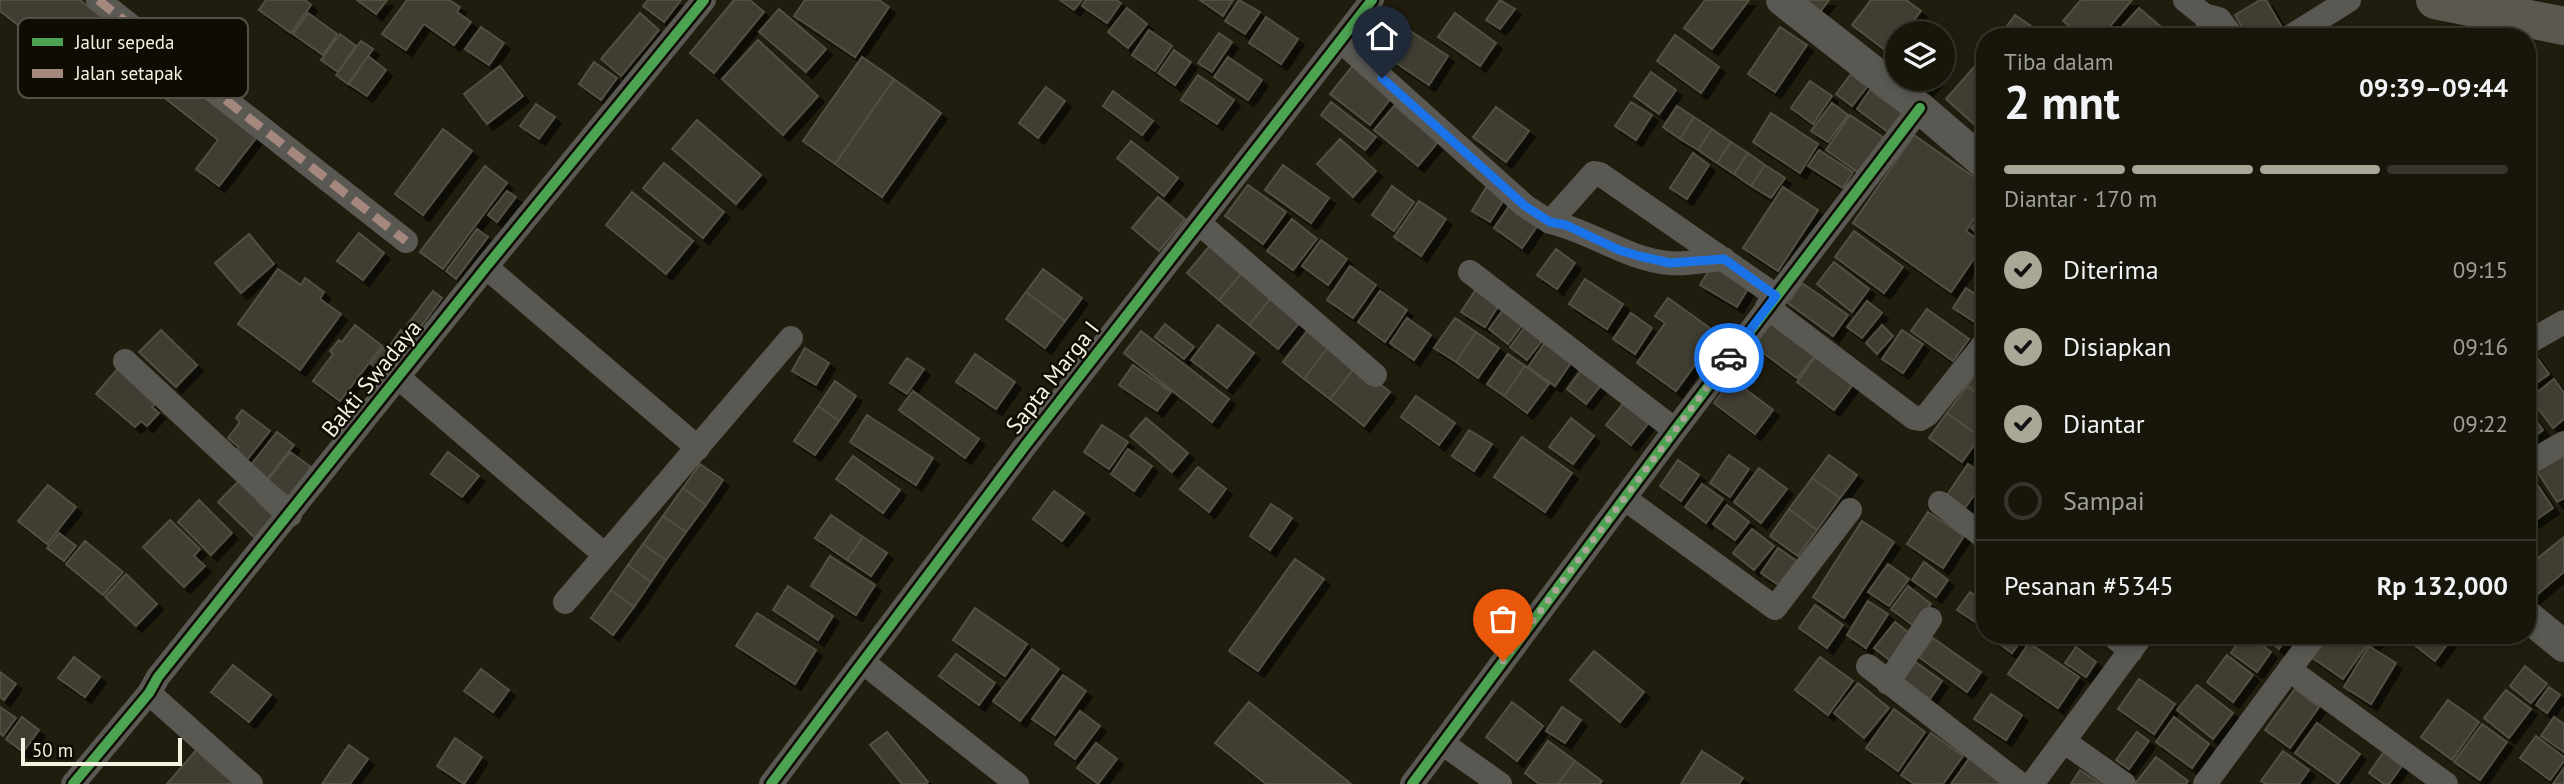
<!DOCTYPE html>
<html lang="id">
<meta charset="utf-8">
<style>
:root{--surface:#18160a;--page:#211f13;--text:#f1f3f6;--muted:#9f9f9c;--line:#36352b;--accent:#aaa797}
body{margin:0;font-family:"PT Sans",sans-serif;background:var(--page);color:var(--text);height:100vh;display:flex;flex-direction:column;font-size:26px;white-space:nowrap}
*{box-sizing:border-box;margin:0}
p{font-size:23px;color:var(--muted)}
.icon{flex:none;width:38px;height:38px;fill:none;stroke:currentColor;stroke-width:2;stroke-linecap:round;stroke-linejoin:round}
.map{position:relative;flex:1;overflow:hidden}
.side{position:absolute;left:1976px;top:28px;width:560px;height:616px;display:flex;flex-direction:column;background:var(--surface);border-radius:28px;box-shadow:0 4px 10px #0003,0 0 0 2px var(--line)}
.side>*{flex:none}
.controls{position:absolute;left:1885px;top:21px;display:grid;gap:14px}
.controls a{display:grid;place-items:center;width:70px;height:70px;border-radius:50%;background:var(--surface);box-shadow:0 4px 10px #0003,0 0 0 2px var(--line);font-size:35px}
.scale{position:absolute;left:21px;bottom:18px;width:161px;box-sizing:border-box;padding-left:7px;border:4px solid #f4f2e1;border-top:0;font-size:19px;line-height:24px;white-space:nowrap;color:#f4f2e1;-webkit-text-stroke:5px #0e0c03;paint-order:stroke}
.pin{position:absolute;display:grid;place-items:center;width:60px;height:60px;color:#fff;margin:-72px -30px;border-radius:50% 50% 50% 0;rotate:-45deg;box-shadow:0 0 7px #0007}
.pin .icon{rotate:45deg}
.courier{position:absolute;display:grid;place-items:center;width:70px;height:70px;margin:-35px;border:5px solid #1a73e8;border-radius:50%;background:#fff;color:#222;box-shadow:0 2px 9px #0007}
.head em{font-style:normal;font-weight:700}
.head div{display:flex;flex-direction:column-reverse}
.head{display:flex;align-items:center;justify-content:space-between;height:119px;padding:0 28px}
h1{font-size:46px;font-weight:700;line-height:52px}
.bar{display:grid;grid-template-columns:repeat(4,1fr);gap:10px 7px;align-content:center;height:84px;padding:0 28px}
.bar i{height:9px;border-radius:5px;background:var(--line)}
.bar .active{background:var(--accent)}
.bar p{grid-column:span 4}
.line{display:flex;align-items:center;gap:18px;padding:0 28px;border-top:2px solid var(--line)}
.line div{flex:1}
ol{padding:0 28px;list-style:none}
li{display:flex;align-items:center;gap:21px;height:77px}
li p{margin-inline-start:auto}
li .icon{padding:7px;border-radius:50%;background:var(--accent);color:#111;stroke-width:4}
li:last-child{color:var(--muted)}
li i{width:38px;height:38px;border:4px solid var(--line);border-radius:50%}
.map>svg:first-child{display:block}
.building{fill:#3f3d30;stroke:#525043;stroke-width:2;filter:url(#shadow)}
.lines{fill:none;stroke-linecap:round;stroke-linejoin:round}
.minor{stroke:#5a5853;stroke-width:24}
.tertiary{stroke:#5a5853;stroke-width:32}
.primary{stroke:#5a584f;stroke-width:38}
.quiet{stroke:#a5887d;stroke-width:9;stroke-dasharray:18 9;stroke-linecap:butt}
.cycleway-casing{stroke:#0e0c03;stroke-width:15}
.cycleway{stroke:#4ca352;stroke-width:10}
.done{stroke:#aaa797;stroke-width:7;stroke-dasharray:0 12.6}
.route{stroke:#1a73e8;stroke-width:9}
.labels{text-anchor:middle;dominant-baseline:central;stroke-width:5;stroke-linejoin:round;paint-order:stroke}
.street-label{font-size:23px;fill:#f4f2e1;stroke:#0e0c03}
.key{fill:#0e0c03;stroke:#535146;stroke-width:2}
.key-label{font-size:19px;fill:#f4f2e1}
</style>
<div class="map">
<svg width="2564" height="784" viewBox="0 0 2564 784">
<defs>
<filter id="shadow"><feDropShadow dx="6" dy="6" stdDeviation="0" flood-color="#0009"/></filter>
</defs>
<rect width="100%" height="100%" fill="#201d0e"/>
<path class="building" d="M0,0H80L121,32L86,78L0,11Z
M266,0H305L311,5L291,33L259,10Z
M357,0H387L376,14Z
M407,0H449L460,7L457,12L471,22L454,45L424,24L406,50L382,34Z
M648,0H681L664,22L643,6Z
M734,0H750L764,12L714,73L690,53Z
M805,0H879L889,7L855,57L794,16Z
M1060,0H1082L1074,10Z
M1086,0H1116L1121,3L1107,23L1082,6Z
M1200,0H1233L1223,16Z
M1239,0L1260,12L1245,34L1225,21Z
M1500,0L1515,9L1500,29L1486,20Z
M1705,0H1749L1712,49L1684,28Z
M1803,0H1829L1819,13Z
M1871,0H1906L1921,11L1904,33H1897V43L1889,53L1852,25Z
M2081,0H2132L2101,37H2082L2063,21Z
M2260,0H2266L2284,31L2274,37H2248L2235,15Z
M1127,8L1147,24L1128,48L1108,32Z
M2139,8L2168,33L2165,37H2132L2121,28Z
M779,9L826,49L806,72L759,32Z
M308,13L337,34L323,55L293,34Z
M640,13L659,30L621,76L601,59Z
M1455,13L1496,43L1480,66L1438,37Z
M2015,15L2040,32L2037,37H2021L2007,26Z
M1266,17L1298,39L1281,64L1249,43Z
M481,27L504,43L489,65L465,49Z
M1780,27L1807,45L1775,92L1748,74Z
M1149,30L1172,46L1155,71L1132,55Z
M1409,30L1448,56L1429,85L1390,59Z
M1219,33L1232,42L1212,72L1198,63Z
M340,34L356,46L338,72L321,60Z
M1675,35L1719,67L1701,93L1657,61Z
M758,40L818,96L783,135L722,79Z
M361,41L373,49L348,84L336,75Z
M1174,50L1191,62L1175,85L1158,73Z
M148,54L256,138L219,186L196,169L218,140L133,73Z
M368,56L386,70L367,96L349,84Z
M1984,56V116L1976,126L1946,99Z
M862,57L894,79L835,164L803,141Z
M1228,57L1262,80L1248,100L1214,77Z
M594,62L617,78L601,100L579,84Z
M1355,63L1395,93L1370,125L1330,94Z
M500,66L523,96L487,124L464,94Z
M1651,72L1676,90L1659,114L1634,96Z
M1851,74L1867,87L1852,106L1836,94Z
M1198,75L1234,100L1217,124L1181,100Z
M894,79L941,113L882,197L835,164Z
M1914,79H1936L1927,90Z
M1810,81L1832,96L1813,124L1791,108Z
M1046,87L1065,101L1038,138L1019,123Z
M1870,90L1902,113L1888,132L1857,109Z
M1113,91L1153,121L1142,135L1103,106Z
M1331,102L1376,137L1365,150L1321,115Z
M1631,102L1652,115L1636,140L1615,126Z
M1832,103L1848,115L1828,142L1811,131Z
M536,104L555,117L539,139L520,126Z
M1394,106L1438,142L1418,166L1374,130Z
M1677,106L1694,117L1680,139L1663,127Z
M1496,107L1529,131L1506,162L1473,137Z
M1771,113L1818,144L1800,173L1753,142Z
M1850,115L1884,138L1859,173L1826,150Z
M1694,117L1712,129L1698,150L1680,139Z
M697,120L761,175L736,204L672,149Z
M1984,123V150L1971,136Z
M443,129L472,151L423,215L395,194Z
M1712,129L1731,142L1717,163L1698,150Z
M1914,135L1984,184V203L1966,231L1984,244L1951,292L1853,223Z
M1340,139L1376,171L1353,197L1317,164Z
M1131,141L1178,178L1164,196L1117,158Z
M1731,142L1748,153L1734,174L1717,163Z
M1819,150L1853,172L1843,188L1808,166Z
M1693,153L1709,165L1687,199L1670,188Z
M1748,153L1765,165L1751,186L1734,174Z
M664,163L724,212L703,238L643,188Z
M1283,165L1329,198L1311,223L1265,190Z
M1765,165L1785,178L1771,198L1751,186Z
M485,166L507,183L443,269L420,252Z
M1248,185L1286,212L1263,244L1225,216Z
M1392,186L1414,202L1394,231L1372,215Z
M1487,186L1505,198L1490,222L1472,211Z
M1783,187L1818,210L1778,271L1743,248Z
M507,191L516,197L497,222L488,215Z
M632,192L693,241L666,274L606,225Z
M1158,197L1185,219L1159,251L1132,228Z
M1419,201L1446,219L1421,256L1394,237Z
M1512,202L1540,222L1522,248L1494,228Z
M1984,211V238L1971,228Z
M1292,219L1317,239L1293,270L1267,251Z
M477,229L488,237L456,279L446,271Z
M1854,231L1903,267L1884,293L1835,257Z
M359,233L384,253L363,280L337,261Z
M249,234L274,264L241,293L215,263Z
M1321,240L1347,259L1328,285L1302,266Z
M1213,242L1245,269L1219,300L1187,273Z
M1556,249L1575,263L1557,289L1537,275Z
M1834,262L1869,289L1852,312L1817,284Z
M1712,265L1749,287L1737,307L1700,285Z
M1350,266L1376,285L1353,318L1327,300Z
M278,269L301,285L305,278L324,292L320,299L341,314L300,370L238,324Z
M1043,269L1082,298L1065,321L1026,292Z
M1245,269L1275,293L1249,325L1219,300Z
M1585,279L1623,304L1607,329L1569,304Z
M1802,283L1848,315L1833,336L1788,303Z
M1477,288L1500,303L1485,327L1461,312Z
M1966,288L1984,300V320L1981,326L1953,308Z
M433,291L442,298L417,332L407,325Z
M1380,291L1407,310L1385,342L1358,322Z
M1026,292L1065,321L1045,348L1006,319Z
M1275,293L1304,317L1278,349L1249,325Z
M1668,298L1721,336L1709,354L1705,351L1676,391L1637,363L1665,323L1655,316Z
M1867,301L1882,313L1862,338L1847,327Z
M1506,306L1525,321L1508,344L1489,329Z
M1927,309L1969,339L1953,361L1911,331Z
M1631,313L1652,328L1635,354L1613,339Z
M1407,318L1431,335L1414,360L1390,343Z
M1455,318L1476,332L1456,362L1434,348Z
M1773,321L1816,354L1797,378L1754,346Z
M1165,324L1194,347L1184,359L1155,337Z
M1527,324L1545,337L1527,360L1510,347Z
M355,325L382,346L340,401L313,381L333,354L330,351L339,340L342,342Z
M1218,325L1254,353L1227,388L1191,360Z
M1882,325L1893,336L1877,354L1866,343Z
M161,330L197,365L176,387L139,352Z
M401,330L414,340L387,376L371,364L385,346L388,348Z
M1308,330L1329,346L1304,379L1283,362Z
M1902,330L1923,344L1903,373L1882,359Z
M1141,331L1229,399L1212,422L1124,353Z
M1476,332L1499,348L1478,378L1456,362Z
M1548,338L1575,357L1555,386L1528,367Z
M2527,344L2549,374L2527,390Z
M1329,346L1356,366L1330,399L1304,379Z
M805,348L829,363L816,385L792,371Z
M975,354L1015,382L996,409L956,382Z
M1508,354L1525,366L1504,396L1487,384Z
M1817,355L1854,383L1834,410L1797,382Z
M907,358L924,369L907,394L890,383Z
M1984,361V399L1967,386Z
M121,365L160,398L152,407L159,413L147,426L141,421L135,427L96,394Z
M1133,365L1171,392L1157,411L1119,385Z
M1585,365L1605,380L1586,404L1567,389Z
M1356,366L1390,392L1364,426L1330,399Z
M1525,366L1549,384L1527,413L1504,396Z
M1732,379L1773,410L1755,434L1714,403Z
M2554,379L2564,393V419L2553,428L2530,398Z
M835,381L856,396L839,421L818,406Z
M1967,386L1984,399V431L1980,437L1947,413Z
M913,391L979,439L965,458L899,410Z
M1416,396L1455,423L1439,445L1401,417Z
M1626,400L1651,420L1631,445L1606,425Z
M818,406L839,421L815,455L794,441Z
M2527,408L2543,430L2527,442Z
M242,410L270,431L246,461L235,452L239,447L228,438L240,422L236,418Z
M1947,413L1980,437L1962,462L1929,438Z
M867,415L933,458L916,485L850,442Z
M1146,418L1188,453L1172,472L1130,436Z
M1571,418L1594,436L1573,464L1549,447Z
M1102,425L1128,442L1109,469L1084,452Z
M1469,430L1492,444L1474,471L1452,456Z
M277,432L294,445L267,479L250,466Z
M1522,437L1572,473L1545,512L1494,477Z
M1128,449L1152,466L1134,491L1111,474Z
M290,452L311,467L293,500L268,480Z
M448,452L479,476L462,497L431,474Z
M2564,454V498L2557,502L2537,471Z
M1729,455L1749,469L1730,497L1710,483Z
M1829,455L1857,475L1840,498L1812,478Z
M853,456L900,490L883,513L836,479Z
M1678,460L1699,475L1681,501L1660,486Z
M700,464L723,480L706,505L683,488Z
M1968,464L1984,475V480L1965,508L1947,495Z
M1198,467L1226,489L1209,512L1180,489Z
M1759,468L1787,489L1761,523L1734,502Z
M2528,471L2553,508L2533,522L2527,513Z
M245,475L258,502L275,518L255,538L218,502Z
M1812,478L1840,498L1817,530L1789,509Z
M1702,484L1723,499L1706,523L1685,507Z
M48,485L76,507L47,544L18,521Z
M683,488L706,505L686,532L663,516Z
M1054,491L1084,513L1062,541L1033,519Z
M199,500L232,533L211,555L178,522Z
M1271,504L1292,518L1270,550L1250,536Z
M1727,505L1749,522L1735,540L1713,524Z
M1789,509L1817,530L1798,556L1770,536Z
M1928,512L1964,536L1943,568L1907,544Z
M831,515L863,537L847,560L815,538Z
M663,516L686,532L666,560L643,544Z
M170,520L200,549L194,556L205,566L184,587L143,547Z
M1862,521L1894,542L1844,618L1813,597Z
M1752,529L1774,546L1754,570L1733,553Z
M59,533L76,546L64,561L47,548Z
M863,537L887,553L871,576L847,560Z
M2564,537V572L2533,598L2527,591V567Z
M85,541L123,572L103,595L66,564Z
M643,544L666,560L651,582L628,565Z
M1778,548L1798,562L1780,586L1761,573Z
M830,556L875,585L856,615L811,586Z
M1295,559L1324,579L1258,671L1229,651Z
M1924,562L1948,580L1936,597L1912,580Z
M1888,564L1909,579L1889,606L1868,592Z
M628,565L651,582L634,607L611,590Z
M126,574L157,604L136,626L105,597Z
M788,586L833,616L818,640L773,610Z
M1908,586L1931,604L1914,626L1891,609Z
M611,590L634,607L613,635L591,618Z
M1970,592L1984,601V618L1980,625L1957,610Z
M1868,601L1888,614L1866,648L1847,635Z
M1815,605L1843,625L1827,648L1799,628Z
M975,608L1027,644L1005,676L953,640Z
M757,613L816,650L795,684L736,646Z
M1895,622L1912,635L1892,662L1874,648Z
M1987,635H2025L2012,653Z
M2244,635H2249L2271,652L2257,672L2231,653Z
M2262,635H2289L2279,649Z
M2327,635H2352L2367,645L2343,679L2311,657Z
M2359,635H2380L2373,645Z
M2413,635H2454L2435,661L2409,641Z
M1933,638L1981,672L1967,692L1919,657Z
M2029,643L2079,677L2058,708L2008,674Z
M2369,646L2396,663L2371,704L2344,687Z
M2076,647L2096,662L2086,677L2065,663Z
M1032,649L1059,669L1020,721L993,701Z
M1594,651L1644,692L1620,722L1570,680Z
M956,654L995,683L979,705L939,676Z
M2227,655L2253,675L2233,702L2207,682Z
M74,657L100,677L85,697L58,678Z
M1820,657L1853,681L1828,715L1795,690Z
M1914,661L1942,681L1930,699L1902,680Z
M233,665L271,695L249,722L211,692Z
M2525,666L2547,684L2531,703L2510,686Z
M481,669L509,690L493,712L464,691Z
M0,672L16,684L4,700L0,697Z
M1063,675L1086,691L1055,735L1032,719Z
M2139,679L2175,704L2154,734L2118,709Z
M1858,683L1889,708L1864,738L1834,713Z
M2197,685L2233,713L2213,739L2177,710Z
M2549,687L2560,695L2547,713L2536,705Z
M2295,689L2319,707L2290,748L2265,730Z
M2506,690L2531,709L2509,738L2484,718Z
M1991,694L2022,715L2006,740L1974,719Z
M2448,700L2479,722L2452,760L2421,737Z
M1249,702L1351,784H1266L1215,743Z
M1512,702L1543,726L1517,761L1486,737Z
M0,707L16,718L3,736L0,733Z
M1562,707L1581,720L1565,743L1546,731Z
M1894,709L1925,732L1898,771L1866,748Z
M1080,711L1100,726L1075,759L1055,744Z
M22,717L39,730L23,752L6,739Z
M2174,717L2209,744L2192,768L2156,742Z
M2554,717L2564,724V752L2541,736Z
M2317,723L2360,754L2338,784L2295,753Z
M2482,724L2507,742L2480,780L2454,762Z
M887,732L928,782L926,784H902L870,745Z
M2137,732L2149,741L2129,769L2116,760Z
M1931,733L1963,756L1943,784H1914L1901,775Z
M2536,736L2564,757V761L2550,780L2520,758Z
M455,738L482,757L464,784L437,766Z
M1548,741L1575,761L1558,784H1539L1525,773Z
M1096,743L1117,759L1098,784L1077,768Z
M349,745L368,759L350,784H322Z
M198,748L239,784H167Z
M2386,749L2404,763L2389,784H2384L2369,773Z
M1702,751L1743,778L1739,784H1681Z
M2283,751L2309,770L2299,784H2266L2261,781Z
M1971,756L2010,784H1951Z
M2156,757L2188,781L2186,784H2135Z
M1575,761L1602,781L1600,784H1558Z
M2564,768V784H2553Z
M2080,770L2101,784H2071Z"/>
<g class="lines">
<path class="minor" d="M98,0L406,241
M2185,0L2204,15L2219,19L2233,37
M2201,37L2219,19
M2290,37L2349,0
M1341,41L1525,206L1550,222L1594,173L1600,174L1776,296
M1550,222C1591,231 1626,259 1669,263C1686,265 1706,260 1724,259
M1199,223L1375,375
M486,267L698,448
M1470,272L1675,430
M1767,307L1914,418L1920,419L1928,414L1984,344
M2527,343L2564,322
M125,361L290,515
M399,378L605,555
M2527,464L2564,443
M1624,498L1775,608L1850,510
M1940,503L1984,537
M565,602L791,338
M2112,635L2131,651
M864,663L1017,784
M1868,666L2020,784
M2290,670L2446,784
M1888,683L1930,619
M149,693L251,784
M2065,742L2124,784
M1442,743L1500,784
M73,784L149,693L158,677L486,267L704,0
M771,784L1025,446L1372,0
M1412,784L1675,430L1920,108
M2032,784L2142,635
M2205,784L2315,635"/>
<path class="tertiary" d="M1782,0L1920,108L1984,163
M2527,616L2564,646"/>
<path class="primary" d="M2435,0L2564,26"/>
<path class="quiet" d="M98,0L406,241"/>
<defs>
<path id="cycleway" d="M73,784L149,693L158,677L486,267L704,0
M771,784L1025,446L1372,0
M1412,784L1675,430L1920,108"/>
</defs>
<use href="#cycleway" class="cycleway-casing"/>
<use href="#cycleway" class="cycleway"/>
</g>
<g class="lines">
<path class="done" d="M1503,661L1729,358"/>
<path class="route" d="M1382,78L1525,206L1550,222L1566,225L1619,250L1639,256L1670,263L1724,259L1776,296L1729,358"/>
</g>
<g class="labels">
<g class="street-label">
<text transform="translate(1052 377) rotate(-52)">Sapta Marga I</text>
<text transform="translate(371 378) rotate(-51)">Bakti Swadaya</text>
</g>
</g>
<rect x="18" y="18" width="230" height="80" rx="10" class="key"/>
<rect x="32" y="38" width="31" height="8" fill="#4ca352"/>
<rect x="32" y="69" width="31" height="9" fill="#a5887d"/>
<g class="key-label">
<text x="75" y="49">Jalur sepeda</text>
<text x="75" y="80">Jalan setapak</text>
</g>
</svg>
<div class="controls">
<a><svg class="icon" aria-label="layers" viewBox="0 0 24 24"><path d="M12 4l9 5-9 5-9-5zM3 14l9 5 9-5"/></svg></a>
</div>
<div class="scale">50 m</div>
<div class="pin" style="left:1503px;top:661px;background:#ea580c"><svg class="icon" aria-label="bag" viewBox="0 0 24 24"><path d="M5 8h14l-1 12H6zM9 8a3 3 0 0 1 6 0"/></svg></div>
<div class="pin" style="left:1382px;top:78px;background:#1f2937"><svg class="icon" aria-label="home" viewBox="0 0 24 24"><path d="M3 11l9-7 9 7M6 9v11h12V9"/></svg></div>
<div class="courier" style="left:1729px;top:358px"><svg class="icon" aria-label="car" viewBox="0 0 24 24"><path d="M5 17H2v-5l4-1 3-4h7l3 4 3 1v5h-3M9 17h6M6 11h13"/><circle cx="7" cy="17" r="2"/><circle cx="17" cy="17" r="2"/></svg></div>
<section class="side">
<div class="head"><div><h1>2 mnt</h1><p>Tiba dalam</p></div><em>09:39–09:44</em></div>
<div class="bar"><i class="active"></i><i class="active"></i><i class="active"></i><i></i><p>Diantar · 170 m</p></div>
<ol>
<li><svg class="icon" aria-label="check" viewBox="0 0 24 24"><path d="M5 12l5 5 9-10"/></svg>Diterima<p>09:15</p></li>
<li><svg class="icon" aria-label="check" viewBox="0 0 24 24"><path d="M5 12l5 5 9-10"/></svg>Disiapkan<p>09:16</p></li>
<li><svg class="icon" aria-label="check" viewBox="0 0 24 24"><path d="M5 12l5 5 9-10"/></svg>Diantar<p>09:22</p></li>
<li><i></i>Sampai</li>
</ol>
<div class="line" style="height:91px"><div>Pesanan #5345</div><b>Rp 132,000</b></div>
</section>
</div>
